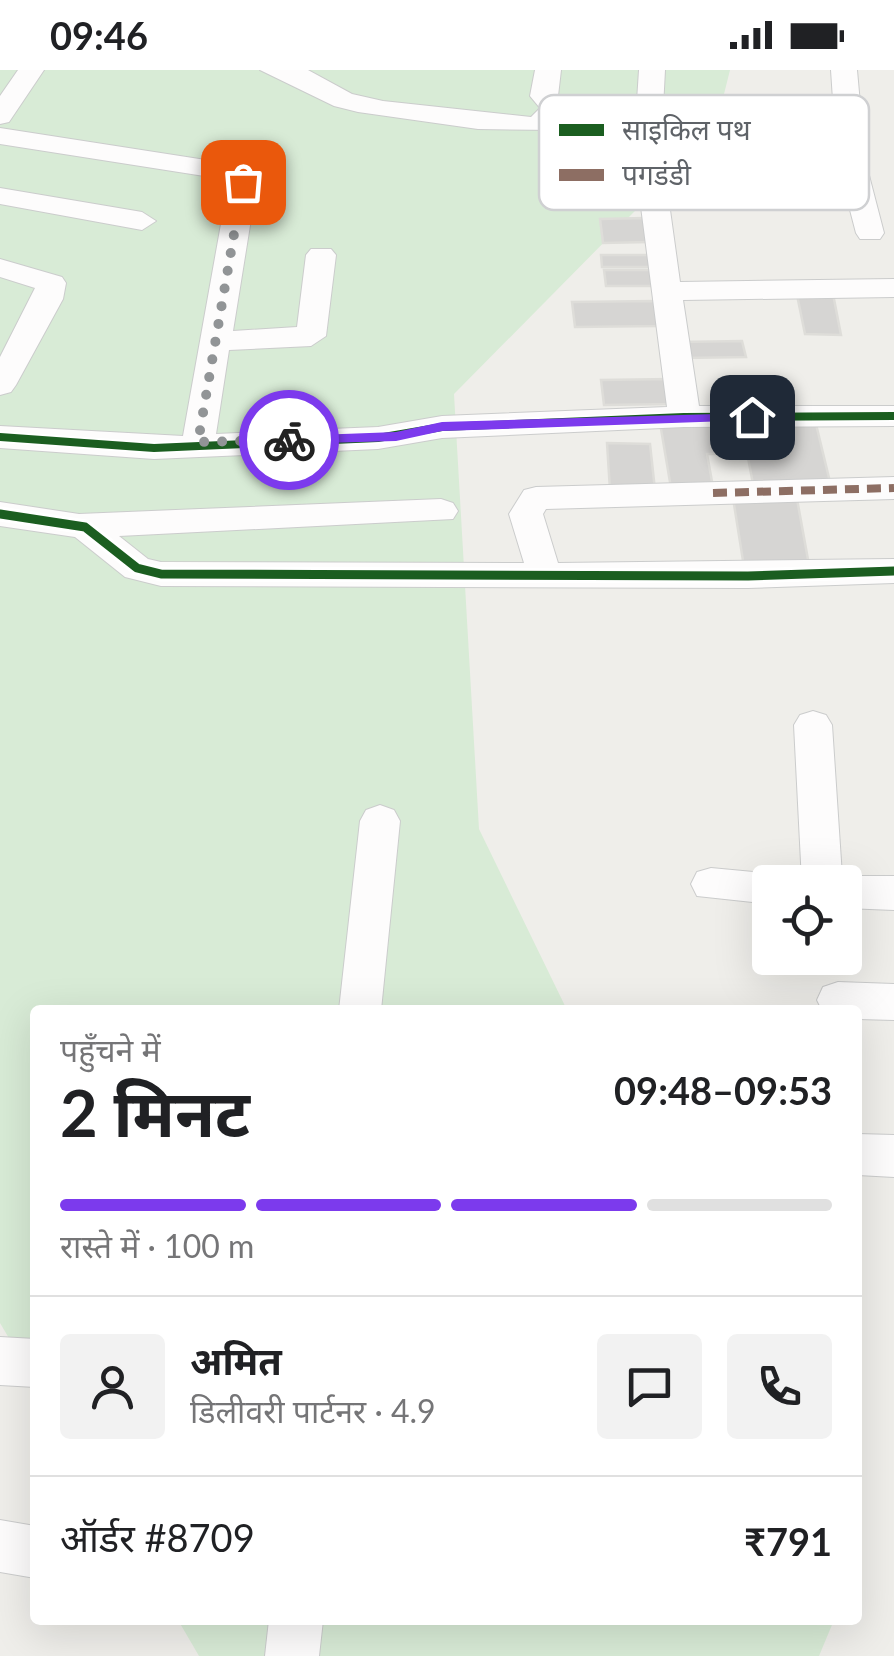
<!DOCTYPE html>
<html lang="hi">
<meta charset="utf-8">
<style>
:root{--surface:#fff;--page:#f2f2f2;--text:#202124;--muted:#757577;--line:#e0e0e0;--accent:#7c3aed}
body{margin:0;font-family:Lato,"Noto Sans Devanagari",sans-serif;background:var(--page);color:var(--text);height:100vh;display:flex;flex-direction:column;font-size:38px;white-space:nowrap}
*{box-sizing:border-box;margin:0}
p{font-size:32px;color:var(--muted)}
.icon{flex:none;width:55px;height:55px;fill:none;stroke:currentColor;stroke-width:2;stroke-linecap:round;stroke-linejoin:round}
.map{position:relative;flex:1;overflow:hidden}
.drawer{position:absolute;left:30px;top:935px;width:832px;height:620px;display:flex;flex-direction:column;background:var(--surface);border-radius:10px;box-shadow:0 10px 40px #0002}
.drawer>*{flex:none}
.fabs{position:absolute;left:752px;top:795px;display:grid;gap:20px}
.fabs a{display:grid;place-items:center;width:110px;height:110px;border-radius:10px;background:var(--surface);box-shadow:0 10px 40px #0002;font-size:50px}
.pin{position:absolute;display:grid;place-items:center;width:85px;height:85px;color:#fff;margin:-42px;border-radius:20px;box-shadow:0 5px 15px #0006}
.courier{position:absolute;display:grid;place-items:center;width:100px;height:100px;margin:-50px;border:8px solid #7c3aed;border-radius:50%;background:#fff;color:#222;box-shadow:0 2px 12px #0007}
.overview em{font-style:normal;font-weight:700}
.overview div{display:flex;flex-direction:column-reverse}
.overview{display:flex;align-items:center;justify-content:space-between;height:170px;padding:0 30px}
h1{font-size:65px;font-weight:700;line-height:75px}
.bar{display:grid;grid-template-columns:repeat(4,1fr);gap:15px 10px;align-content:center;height:120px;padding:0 30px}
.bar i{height:12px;border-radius:8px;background:var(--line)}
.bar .selected{background:var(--accent)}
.bar p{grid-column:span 4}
.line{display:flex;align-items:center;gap:25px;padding:0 30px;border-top:2px solid var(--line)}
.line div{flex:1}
.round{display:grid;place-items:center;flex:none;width:105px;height:105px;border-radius:10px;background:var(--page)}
.status{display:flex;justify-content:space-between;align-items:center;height:70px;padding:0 50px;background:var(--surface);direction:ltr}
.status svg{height:28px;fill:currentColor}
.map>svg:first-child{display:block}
.green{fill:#d8ebd6}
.building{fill:#d6d5d3;stroke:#deddd9;stroke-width:2.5}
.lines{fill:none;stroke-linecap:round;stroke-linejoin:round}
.street-casing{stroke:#cbcccc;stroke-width:2}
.street{fill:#fdfcfc;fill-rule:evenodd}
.quiet{stroke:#8d6e63;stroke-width:8;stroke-dasharray:14 8;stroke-linecap:butt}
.cycleway-far1-casing{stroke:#fff;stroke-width:12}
.cycleway-casing{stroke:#fff;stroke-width:15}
.cycleway-far1{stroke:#1b5e20;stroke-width:8}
.cycleway{stroke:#1b5e20;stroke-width:9}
.route{fill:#7c3aed}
.done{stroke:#919496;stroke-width:10;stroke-dasharray:0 18}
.key{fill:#fff;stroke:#cfd0d2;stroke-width:2.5}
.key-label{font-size:28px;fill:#5f6368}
</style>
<div class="status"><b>09:46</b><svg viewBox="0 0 49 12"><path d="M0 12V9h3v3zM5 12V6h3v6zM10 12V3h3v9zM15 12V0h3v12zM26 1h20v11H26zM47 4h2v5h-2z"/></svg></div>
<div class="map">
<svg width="894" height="1586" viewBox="0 0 894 1586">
<rect width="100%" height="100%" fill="#efeeea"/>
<path class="green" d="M0,0H730L715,60L454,324L479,759L567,940H35V1312L0,1253Z
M178,1550H834L819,1586H199Z"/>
<path class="building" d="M644,148L648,172L603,173L600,149Z
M601,185H649L650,197H602Z
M604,200H652L654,216H606Z
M833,224L841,265L805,264L797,225Z
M654,231L658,256L575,257L572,232Z
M742,271L746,287L683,288L680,272Z
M670,309L673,334L604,335L601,310Z
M815,350L830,412L753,414L741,351Z
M735,351L742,384H707L713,417L671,418L660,353Z
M607,373L650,374L655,420H610Z
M733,428L797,429L809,495L744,497Z"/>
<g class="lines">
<defs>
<path id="street" d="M18,0H44L9,52L0,54V26Z
M260,0H308L352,24L383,31L531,47L540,38L530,26L535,0H561L558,26L637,31L639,0H665L661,75L680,212L894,209V227L683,230L699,336H894V356L684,357L442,368L378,379L154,389L0,378V356L183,366L228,115L217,108L0,74V58L225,93L257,112L233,261L297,257L306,185L311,179H331L336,185L326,266L311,276L229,280L216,364L378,357L442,346L667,337L633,75L635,47L565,42L556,60L478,59L358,42L334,36Z
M831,0H857L865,90L884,163L880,169H860L856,163L837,90Z
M0,118L142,142L156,151L142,160L0,134Z
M0,189L62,207L66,213L63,229L16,315L11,322L0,325V287L35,218L0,207Z
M894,407V429L546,439L543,444L558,493L894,489V513L748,518L161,516L125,507L75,467L0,456V432L79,444L441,429L453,433L458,441L453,449L119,466L148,489L161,492L524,493L509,444L524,420L536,417Z
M813,641L826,645L832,655L842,806H894V840L845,838V812H802L794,655L800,645Z
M380,735L394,740L400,751L381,940H339L360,751L366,740Z
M711,798L784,805L788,812H770V834L697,826L691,814L697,802Z
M838,912L894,914V950L858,949V940H822L817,930L823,917Z
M858,1064L894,1065V1107L858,1105Z
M0,1267L35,1269V1317L0,1315Z
M0,1450L35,1456V1508L0,1502Z
M269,1550H323L319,1586H265Z"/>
</defs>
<use href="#street" class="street-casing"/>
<use href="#street" class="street"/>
<path class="quiet" d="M713,423L894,418"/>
<defs>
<path id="cycleway-far1" d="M0,367L154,378L378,368L442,357L684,347L894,346"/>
<path id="cycleway" d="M0,444L85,457L137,498L161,504L748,506L894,501"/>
</defs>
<use href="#cycleway-far1" class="cycleway-far1-casing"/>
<use href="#cycleway" class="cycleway-casing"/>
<use href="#cycleway-far1" class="cycleway-far1"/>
<use href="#cycleway" class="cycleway"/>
</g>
<path class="route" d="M752,343L757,350L442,361L396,371L289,374L282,370L289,366L396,362L442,352Z"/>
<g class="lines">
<path class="done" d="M243,112L198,372L289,370"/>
</g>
<rect x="539" y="25" width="330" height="115" rx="15" class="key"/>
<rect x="559" y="54" width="45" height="12" fill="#1b5e20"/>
<rect x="559" y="99" width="45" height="12" fill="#8d6e63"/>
<g class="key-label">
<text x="622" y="70">साइकिल पथ</text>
<text x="622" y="115">पगडंडी</text>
</g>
</svg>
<div class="fabs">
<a><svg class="icon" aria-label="locate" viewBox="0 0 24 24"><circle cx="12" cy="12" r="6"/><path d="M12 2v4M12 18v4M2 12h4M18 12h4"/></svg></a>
</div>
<div class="pin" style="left:243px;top:112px;background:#ea580c"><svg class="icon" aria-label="bag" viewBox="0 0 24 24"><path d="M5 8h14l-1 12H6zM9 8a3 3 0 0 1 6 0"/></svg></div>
<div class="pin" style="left:752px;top:347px;background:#1f2937"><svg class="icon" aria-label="home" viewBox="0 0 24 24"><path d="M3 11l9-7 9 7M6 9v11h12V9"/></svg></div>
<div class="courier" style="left:289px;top:370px"><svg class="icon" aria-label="bike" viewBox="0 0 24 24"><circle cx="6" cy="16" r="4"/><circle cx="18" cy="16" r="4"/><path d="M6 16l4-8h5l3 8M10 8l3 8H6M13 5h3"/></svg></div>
<section class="drawer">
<div class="overview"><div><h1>2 मिनट</h1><p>पहुँचने में</p></div><em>09:48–09:53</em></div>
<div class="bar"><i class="selected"></i><i class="selected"></i><i class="selected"></i><i></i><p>रास्ते में · 100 m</p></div>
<div class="line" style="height:180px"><a class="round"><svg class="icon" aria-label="person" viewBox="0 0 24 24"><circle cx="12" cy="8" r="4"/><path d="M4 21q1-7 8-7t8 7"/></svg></a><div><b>अमित</b><p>डिलीवरी पार्टनर · 4.9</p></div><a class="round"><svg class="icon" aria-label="chat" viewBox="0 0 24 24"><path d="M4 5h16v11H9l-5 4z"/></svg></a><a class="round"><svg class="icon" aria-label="phone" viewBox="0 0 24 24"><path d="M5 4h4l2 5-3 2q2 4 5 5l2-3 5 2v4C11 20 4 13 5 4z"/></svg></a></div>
<div class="line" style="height:130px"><div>ऑर्डर #8709</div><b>₹791</b></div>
</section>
</div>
